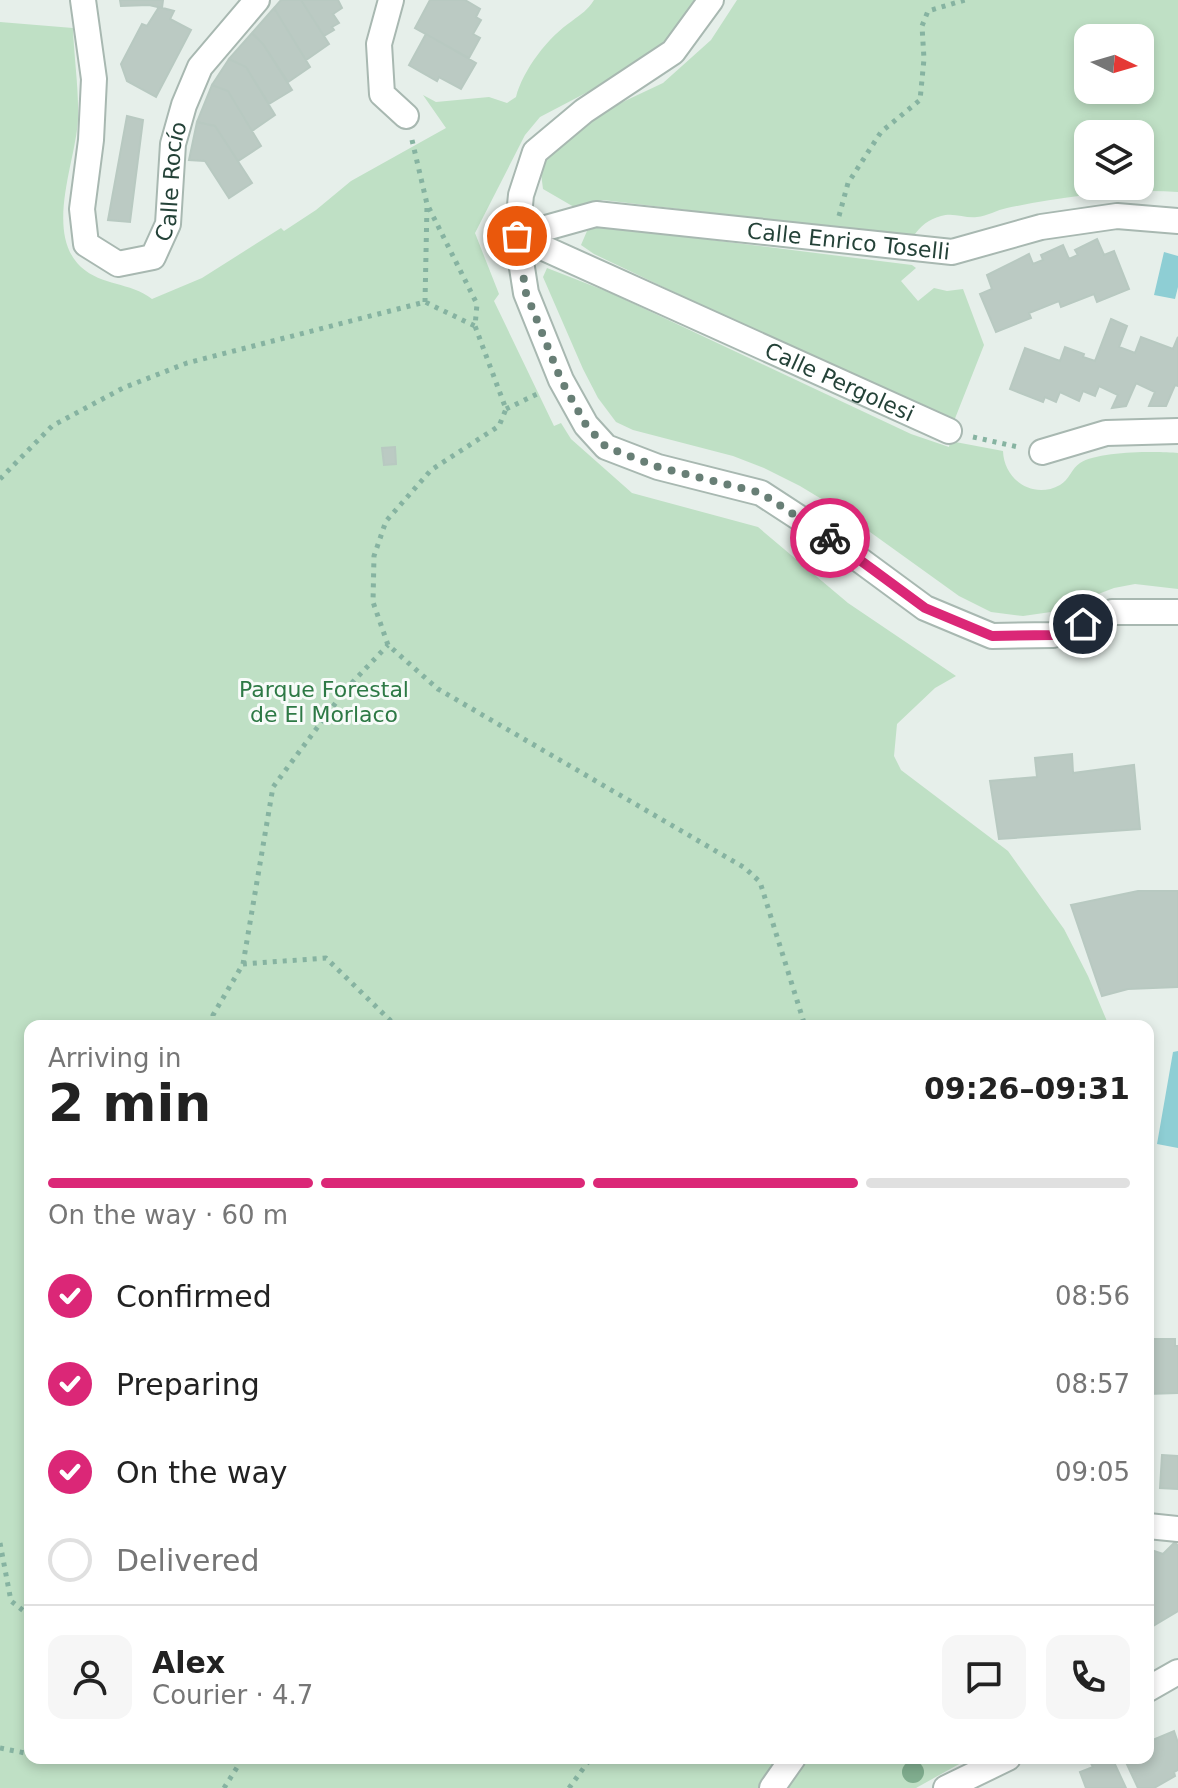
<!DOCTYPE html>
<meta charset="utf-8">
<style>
:root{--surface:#fff;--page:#f6f6f6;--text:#222;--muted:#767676;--line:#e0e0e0;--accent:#db2777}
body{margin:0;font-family:"DejaVu Sans",sans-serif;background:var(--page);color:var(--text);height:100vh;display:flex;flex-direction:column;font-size:30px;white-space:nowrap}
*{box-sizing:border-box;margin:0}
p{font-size:26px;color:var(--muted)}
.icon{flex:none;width:44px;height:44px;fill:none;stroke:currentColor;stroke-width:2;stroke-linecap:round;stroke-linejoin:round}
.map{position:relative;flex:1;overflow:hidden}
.sheet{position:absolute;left:24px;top:1020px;width:1130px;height:744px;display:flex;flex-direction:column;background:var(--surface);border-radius:16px;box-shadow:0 4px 12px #0003}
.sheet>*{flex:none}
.needle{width:52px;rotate:95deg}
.buttons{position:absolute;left:1074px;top:24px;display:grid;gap:16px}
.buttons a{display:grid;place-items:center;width:80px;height:80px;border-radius:16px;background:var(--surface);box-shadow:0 4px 12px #0003;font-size:40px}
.pin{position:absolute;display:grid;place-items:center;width:68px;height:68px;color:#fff;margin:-34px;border:4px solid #fff;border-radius:50%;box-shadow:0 2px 8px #0007}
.courier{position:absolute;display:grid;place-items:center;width:80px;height:80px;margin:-40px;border:6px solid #db2777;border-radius:50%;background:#fff;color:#222;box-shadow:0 2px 10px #0007}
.headline em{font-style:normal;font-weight:800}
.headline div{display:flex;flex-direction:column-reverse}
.headline{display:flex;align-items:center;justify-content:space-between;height:136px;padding:0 24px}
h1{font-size:52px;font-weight:800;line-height:60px}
.bar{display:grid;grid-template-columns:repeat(4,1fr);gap:12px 8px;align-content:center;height:96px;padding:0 24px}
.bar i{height:10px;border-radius:6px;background:var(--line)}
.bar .selected{background:var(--accent)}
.bar p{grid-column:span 4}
.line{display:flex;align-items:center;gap:20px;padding:0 24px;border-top:2px solid var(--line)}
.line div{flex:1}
.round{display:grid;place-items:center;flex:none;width:84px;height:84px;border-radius:16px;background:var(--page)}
ol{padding:0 24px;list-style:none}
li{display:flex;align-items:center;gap:24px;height:88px}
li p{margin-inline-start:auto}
li .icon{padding:8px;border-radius:50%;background:var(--accent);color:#fff;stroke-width:4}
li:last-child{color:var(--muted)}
li i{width:44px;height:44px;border:4px solid var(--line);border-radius:50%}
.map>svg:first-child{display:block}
.green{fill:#bfe0c5;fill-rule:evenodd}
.water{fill:#8eced4}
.building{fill:#bbcac3;stroke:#b8c9c1;stroke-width:2}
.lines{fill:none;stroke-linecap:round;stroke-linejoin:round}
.minor-casing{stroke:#a8b8b1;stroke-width:28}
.path{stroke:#86b3a1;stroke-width:5;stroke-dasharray:4 6;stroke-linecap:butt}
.minor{stroke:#fff;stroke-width:24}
.tree{fill:#80ae8f}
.done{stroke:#687f76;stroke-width:8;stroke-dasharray:0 14.4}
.route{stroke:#db2777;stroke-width:10}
.labels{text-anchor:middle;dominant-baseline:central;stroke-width:6;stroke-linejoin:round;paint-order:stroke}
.street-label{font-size:22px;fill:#244238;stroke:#f7fbf9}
.park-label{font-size:22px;fill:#2d7945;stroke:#f7fbf9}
</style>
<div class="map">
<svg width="1178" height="1788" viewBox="0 0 1178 1788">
<rect width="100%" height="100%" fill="#e6efea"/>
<path class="green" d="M594,0H697L676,32L622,74L540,117L525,135L475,233L499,294L494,301L554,426L561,423L571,439L632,493L758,527L848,603L956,676L935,688L897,724L894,756L901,770L1008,851L1064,929L1088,976L1109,1026H30V1758H781L762,1788H0V22L73,28C74,58 79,89 78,119C76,162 44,232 81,267C102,286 130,282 152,299L202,278L281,228L284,231L316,210L351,181L446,128L423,95L436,102L489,97L507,103L516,97C523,70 548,37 572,21C582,13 587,11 594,0Z
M737,0H1178V192C1123,188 1061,197 1007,208C997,210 987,216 977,217C966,219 954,212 941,216C928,220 921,225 913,237L603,200L574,207L543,189L541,173L545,155L595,115L663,83L711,40ZM1088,38H1140V90H1088ZM1088,134H1140V186H1088Z
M599,226L912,265L916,268L901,281L918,301L934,288L947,291L963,289L984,345L954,421L924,411L594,254L581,245L587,231Z
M547,268L611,293L911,434L949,447L950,441L1003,451C1004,480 1033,500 1060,485C1069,480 1072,468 1080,463C1098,451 1157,451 1178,453V589L1135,584L1114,588L1051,612L1023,616L991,612L959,596L838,509L800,486L764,468L733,456L633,430L616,422L598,398L583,369L543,277Z
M804,1758H970L916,1788H786Z"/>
<path class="water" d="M1164,252L1178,256V287L1175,299L1154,295Z
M1178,1051V1148L1157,1144L1173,1052Z"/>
<path class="building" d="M120,0H163L162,8L149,5L121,6Z
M281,0H301L329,44L306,60L274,8Z
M301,0H338L342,8L333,14L339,23L332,27L334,30L324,36Z
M430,0H465L480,9L476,17L481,20L473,34L480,38L469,58L415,28Z
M159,7L174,11L170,19L191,30L156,97L127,81L121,64L142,24L147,26Z
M274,8L310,67L288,82L263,44L252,33Z
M252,33L263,44L292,90L269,104L246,67L229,59Z
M426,34L476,63L461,89L439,77L437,81L409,65Z
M229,59L246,67L275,115L252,131L228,91L212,85Z
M212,85L228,91L261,146L238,161L215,126L197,122Z
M127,116L143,120L130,222L108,220Z
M197,122L215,126L252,183L229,198L205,161L189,160Z
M1097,239L1104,255L1114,251L1129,289L1097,302L1094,294L1061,307L1059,301L1029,313L1031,318L996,332L980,294L992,289L987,275L1029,254L1033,264L1043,260L1041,255L1063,245L1069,259L1078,255L1075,250Z
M1111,319L1127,326L1119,347L1135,353L1141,337L1173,349L1178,337V386L1175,385L1166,406H1149L1155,392L1136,383L1126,406L1112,408L1118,395L1099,386L1095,396L1083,391L1079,401L1060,392L1056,402L1045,397L1043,402L1010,389L1025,348L1060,361L1065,347L1084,354L1083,357L1095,361Z
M395,447L396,464L384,465L382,448Z
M1072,754L1073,773L1134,765L1140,829L999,839L990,781L1037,777L1035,758Z
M1138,891H1178V987L1128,989L1102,996L1071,905Z
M1148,1339H1175V1346H1178V1393L1148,1394Z
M1162,1455L1178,1456V1489L1160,1488Z
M1175,1542L1178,1546V1611L1148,1629V1549L1163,1554Z
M1174,1731L1178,1743V1770L1174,1772L1175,1776L1154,1788H1138L1124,1758H1148V1742Z
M1088,1758H1112L1126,1788H1086L1080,1772L1093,1767Z"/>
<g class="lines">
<defs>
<g id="minor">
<path id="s1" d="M83,0L94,79L91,140L82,209L86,244L118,264L153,257L168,224L173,144L184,105L200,67L257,0"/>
<path d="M391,0L379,44L382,94L406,116"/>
<path d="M711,0L673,52L584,111L535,152L521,195L517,236L526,293L561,380L586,425L606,447L658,467L761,493L830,538L925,608L992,636L1053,635L1112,612H1178"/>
<path id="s2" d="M517,236L596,214L952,252L1041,227L1117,216L1178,221"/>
<path id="s3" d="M517,236L949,431"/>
<path d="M1042,452L1106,433L1178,431"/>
<path d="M1148,1526L1178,1529"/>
<path d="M1148,1689L1178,1672"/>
<path d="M772,1788L793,1758"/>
<path d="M946,1788L1008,1758"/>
</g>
</defs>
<use href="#minor" class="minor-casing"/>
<path class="path" d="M412,140L427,204L477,304L475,326L506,409L499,426L431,470L386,521L374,556L373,602L388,645L438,689L745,868L760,882L805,1026
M839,216L848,183L881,132L920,100L924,59L922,26L928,11L965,0
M425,302L427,205
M506,409L541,392
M973,437L1018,447
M0,479L52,426L123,388L187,363L425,302L475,326
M243,964L273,787L346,689L388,645
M213,1026V1015L243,964L326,958L396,1026
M0,1543L11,1601L30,1616
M0,1748L30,1754
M54,1758H67
M224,1788L243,1758
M569,1788L591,1758"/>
<use href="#minor" class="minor"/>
</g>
<circle class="tree" cx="913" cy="1772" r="11"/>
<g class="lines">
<path class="done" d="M517,236L526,293L561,380L586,425L606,447L658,467L761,493L830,538"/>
<path class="route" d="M830,538L925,608L992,636L1053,635L1083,624"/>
</g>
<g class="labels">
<g class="street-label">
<text stroke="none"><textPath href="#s1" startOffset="398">Calle Rocío</textPath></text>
<text stroke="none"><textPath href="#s2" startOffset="336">Calle Enrico Toselli</textPath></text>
<text stroke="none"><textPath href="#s3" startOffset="354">Calle Pergolesi</textPath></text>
</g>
<g class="park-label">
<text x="324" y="689">Parque Forestal<tspan x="324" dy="25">de El Morlaco</tspan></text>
</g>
</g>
</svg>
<div class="buttons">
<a><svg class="needle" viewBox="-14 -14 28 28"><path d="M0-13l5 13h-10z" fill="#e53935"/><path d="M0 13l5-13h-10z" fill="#767676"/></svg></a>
<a><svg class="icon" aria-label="layers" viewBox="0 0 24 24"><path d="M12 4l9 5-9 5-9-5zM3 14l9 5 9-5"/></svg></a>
</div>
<div class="pin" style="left:517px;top:236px;background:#ea580c"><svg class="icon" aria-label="bag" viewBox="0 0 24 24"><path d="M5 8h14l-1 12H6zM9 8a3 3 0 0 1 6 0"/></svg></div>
<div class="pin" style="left:1083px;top:624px;background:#1f2937"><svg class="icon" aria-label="home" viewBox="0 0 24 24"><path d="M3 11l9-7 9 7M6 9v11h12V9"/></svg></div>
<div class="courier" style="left:830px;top:538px"><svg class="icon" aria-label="bike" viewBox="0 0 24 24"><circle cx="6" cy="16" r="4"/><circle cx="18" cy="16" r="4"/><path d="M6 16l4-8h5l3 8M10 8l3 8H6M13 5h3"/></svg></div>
<section class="sheet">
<div class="headline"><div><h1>2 min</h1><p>Arriving in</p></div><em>09:26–09:31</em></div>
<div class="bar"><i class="selected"></i><i class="selected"></i><i class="selected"></i><i></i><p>On the way · 60 m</p></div>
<ol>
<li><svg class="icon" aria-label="check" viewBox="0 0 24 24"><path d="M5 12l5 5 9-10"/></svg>Confirmed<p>08:56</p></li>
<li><svg class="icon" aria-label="check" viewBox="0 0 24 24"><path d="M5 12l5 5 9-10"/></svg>Preparing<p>08:57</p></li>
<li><svg class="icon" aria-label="check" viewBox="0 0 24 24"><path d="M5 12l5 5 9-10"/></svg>On the way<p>09:05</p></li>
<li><i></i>Delivered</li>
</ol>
<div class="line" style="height:144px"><a class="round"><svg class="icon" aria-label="person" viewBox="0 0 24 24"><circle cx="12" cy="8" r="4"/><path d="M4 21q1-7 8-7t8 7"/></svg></a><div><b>Alex</b><p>Courier · 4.7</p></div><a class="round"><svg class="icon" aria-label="chat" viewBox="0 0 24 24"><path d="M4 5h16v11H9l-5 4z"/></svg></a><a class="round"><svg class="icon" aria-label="phone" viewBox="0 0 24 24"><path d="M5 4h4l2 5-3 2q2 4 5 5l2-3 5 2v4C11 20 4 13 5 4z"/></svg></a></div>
</section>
</div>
